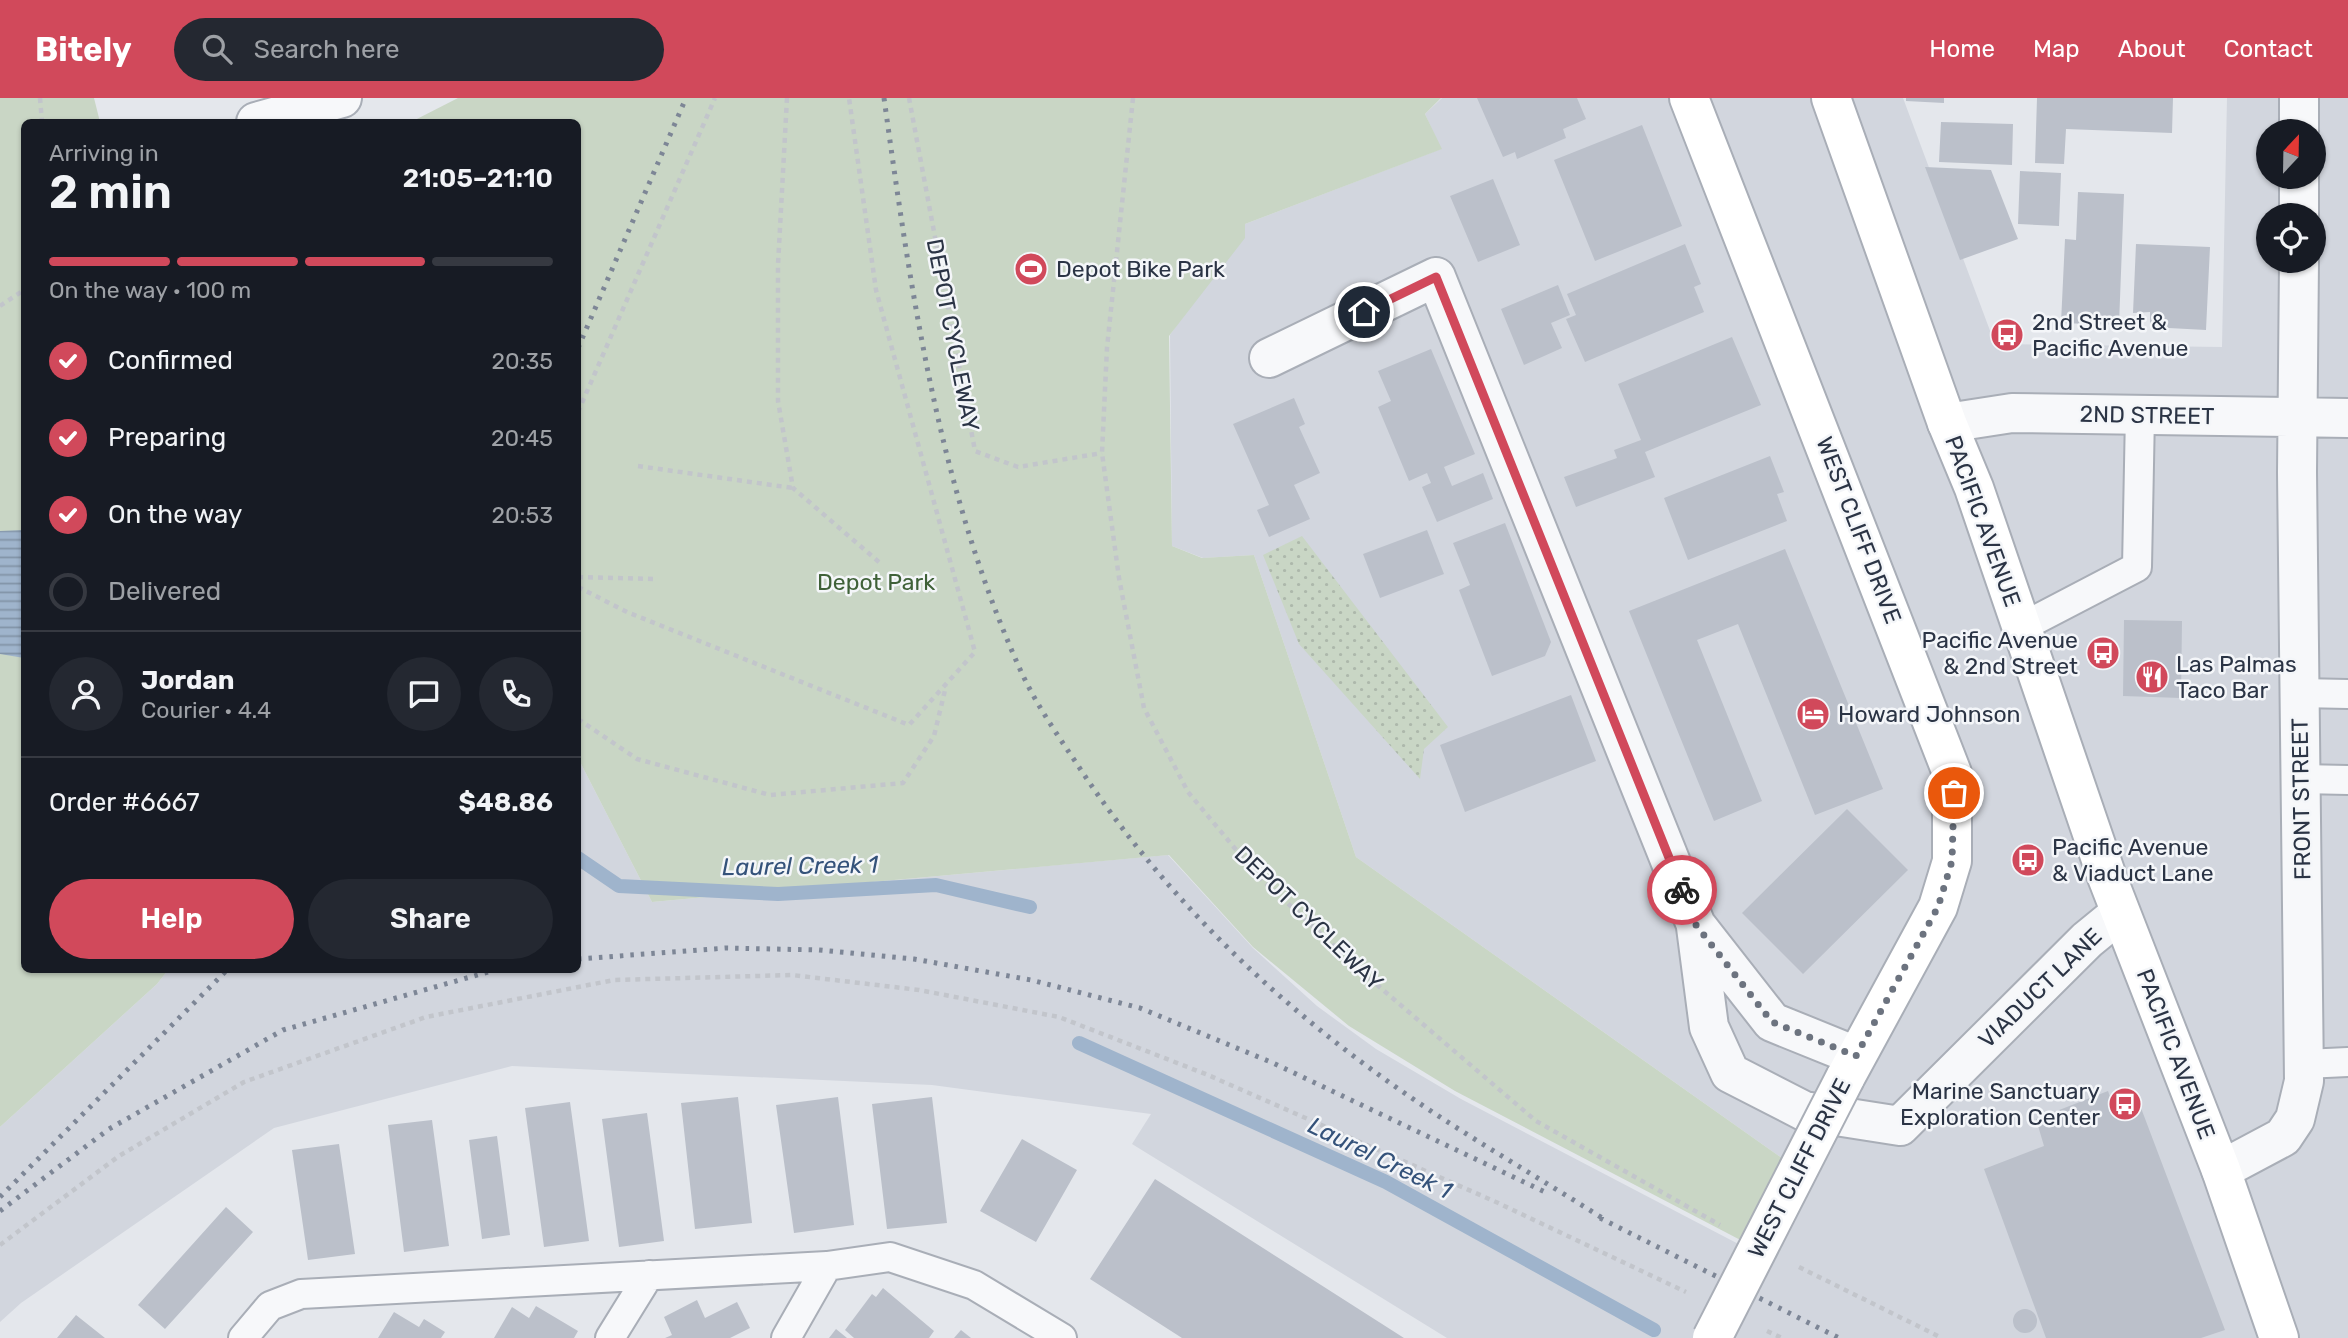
<!DOCTYPE html>
<meta charset="utf-8">
<style>
:root{--surface:#171b24;--page:#242831;--text:#f1f3f6;--muted:#9ea1a6;--line:#363941;--accent:#d1495b}
body{margin:0;font-family:Rubik,sans-serif;background:var(--page);color:var(--text);height:100vh;display:flex;flex-direction:column;font-size:26px;white-space:nowrap}
*{box-sizing:border-box;margin:0}
p{font-size:23px;color:var(--muted)}
.icon{flex:none;width:38px;height:38px;fill:none;stroke:currentColor;stroke-width:2;stroke-linecap:round;stroke-linejoin:round}
.map{position:relative;flex:1;overflow:hidden}
.sheet{position:absolute;left:21px;top:21px;width:560px;height:854px;display:flex;flex-direction:column;background:var(--surface);border-radius:10px;box-shadow:0 2px 5px #0004}
.sheet>*{flex:none}
.needle{width:46px;rotate:22deg}
.fabs{position:absolute;left:2256px;top:21px;display:grid;gap:14px}
.fabs a{display:grid;place-items:center;width:70px;height:70px;border-radius:50%;background:var(--surface);box-shadow:0 2px 5px #0004;font-size:35px}
.pin{position:absolute;display:grid;place-items:center;width:60px;height:60px;color:#fff;margin:-30px;border:4px solid #fff;border-radius:50%;box-shadow:0 2px 7px #0007}
.courier{position:absolute;display:grid;place-items:center;width:70px;height:70px;margin:-35px;border:5px solid #d1495b;border-radius:50%;background:#fff;color:#222;box-shadow:0 2px 9px #0007}
.overview em{font-style:normal;font-weight:600}
.overview div{display:flex;flex-direction:column-reverse}
.overview{display:flex;align-items:center;justify-content:space-between;height:119px;padding:0 28px}
h1{font-size:46px;font-weight:600;line-height:52px}
.bar{display:grid;grid-template-columns:repeat(4,1fr);gap:10px 7px;align-content:center;height:84px;padding:0 28px}
.bar i{height:9px;border-radius:5px;background:var(--line)}
.bar .on{background:var(--accent)}
.bar p{grid-column:span 4}
.line{display:flex;align-items:center;gap:18px;padding:0 28px;border-top:2px solid var(--line)}
.line div{flex:1}
.round{display:grid;place-items:center;flex:none;width:74px;height:74px;border-radius:37px;background:var(--page)}
ol{padding:0 28px;list-style:none}
li{display:flex;align-items:center;gap:21px;height:77px}
li p{margin-inline-start:auto}
li .icon{padding:7px;border-radius:50%;background:var(--accent);color:#fff;stroke-width:4}
li:last-child{color:var(--muted)}
li i{width:38px;height:38px;border:4px solid var(--line);border-radius:50%}
.action{display:flex;gap:14px;margin-top:auto;padding:14px 28px}
.action a{flex:1;height:80px;border-radius:42px;background:var(--accent);color:#fff;font-size:28px;font-weight:600;line-height:80px;text-align:center}
.action a+a{background:var(--page);color:var(--text)}
header{display:flex;align-items:center;gap:42px;box-sizing:border-box;height:98px;padding:0 35px;background:var(--accent);color:#fff}
header strong{font-size:33px}
nav{display:flex;gap:38px;margin-inline-start:auto;font-size:24px}
.search{width:490px;height:63px;background:var(--page);display:flex;align-items:center;gap:18px;box-sizing:border-box;padding:0 24px;border-radius:38px;color:var(--muted);font-size:26px}
.map>svg:first-child{display:block}
.built{fill:#d2d6de;fill-rule:evenodd}
.grass{fill:url(#grass-dots)}
.park{fill:#c9d6c5}
.water{fill:url(#water-rules)}
.lines{fill:none;stroke-linecap:round;stroke-linejoin:round}
.stream{stroke:#9fb4cc;stroke-width:14}
.building{fill:#bbc0ca}
.lane-casing{stroke:#a9aeb7;stroke-width:32}
.street-casing{stroke:#a9aeb7;stroke-width:42}
.secondary-casing{stroke:#a9aeb7;stroke-width:42}
.path{stroke:#c2c5cb;stroke-width:4.5;stroke-dasharray:5 5;stroke-linecap:butt}
.lane{stroke:#f7f8fa;stroke-width:28}
.street{stroke:#f7f8fa;stroke-width:38}
.secondary{stroke:#fff;stroke-width:38}
.rail{stroke:#7d8696;stroke-width:5;stroke-dasharray:3.5 7;stroke-linecap:butt}
.secondary-bridge-casing{stroke:#a9aeb7;stroke-width:42;stroke-linecap:butt}
.secondary-bridge{stroke:#fff;stroke-width:38}
.done{stroke:#6c737f;stroke-width:7;stroke-dasharray:0 12.6}
.route{stroke:#d1495b;stroke-width:9}
.labels{text-anchor:middle;dominant-baseline:central;stroke-width:5;stroke-linejoin:round;paint-order:stroke}
.poi-label{font-size:23px;fill:#2b3445;stroke:#f4f6f9;text-anchor:start}
.street-label{font-size:23px;fill:#2b3445;stroke:#f4f6f9}
.park-label{font-size:23px;fill:#3f6138;stroke:#f4f6f9}
.water-label{font-size:24px;font-style:italic;fill:#34527a;stroke:#f4f6f9}
</style>
<header>
<strong>Bitely</strong>
<div class="search"><svg class="icon" aria-label="search" viewBox="0 0 24 24"><circle cx="10" cy="10" r="6"/><path d="M15 15l6 6"/></svg>Search here</div>
<nav><a>Home</a><a>Map</a><a>About</a><a>Contact</a></nav>
</header>
<div class="map">
<svg width="2348" height="1240" viewBox="0 0 2348 1240">
<defs>
<pattern id="grass-dots" width="8" height="8" patternUnits="userSpaceOnUse" patternTransform="scale(1.75)"><rect width="8" height="8" fill="#c9d6c5"/><path d="M2 2h.1M6 6h.1" fill="none" stroke="#adb8ab" stroke-width="1.8" stroke-linecap="round"/></pattern>
<pattern id="water-rules" width="6" height="5" patternUnits="userSpaceOnUse" patternTransform="scale(1.75)"><rect width="6" height="5" fill="#9fb4cc"/><path d="M0 2.5h6" fill="none" stroke="#8293a7"/></pattern>
</defs>
<rect width="100%" height="100%" fill="#e4e7ec"/>
<path class="built" d="M1442,0H1903L1995,246L2222,249L2227,0H2348V1240H1447L1132,1046L1151,1016L932,987L512,968L274,1030L21,1205L0,1224V1029L157,886L168,872H578V660L652,804L1168,757L1253,850L1317,908L1376,951L1461,1001L1748,1151L1806,1077L1356,759L1254,457L1203,460L1172,448L1170,237L1245,126L1441,51L1425,16ZM2268,33H2314V79H2268ZM2268,117H2314V163H2268Z"/>
<path class="grass" d="M1302,438L1448,629L1424,651L1420,681L1299,546L1263,457Z"/>
<path class="park" d="M0,0H94L100,24H24V872H168L157,886L0,1029Z
M458,0H1441L1425,16L1442,51L1245,126V140L1169,238L1172,448L1202,460L1254,457L1356,759L1786,1063L1750,1147L1455,993L1349,928L1253,849L1169,757L652,804L578,660V24H411Z"/>
<path class="water" d="M24,432V560L0,556V433Z"/>
<g class="lines">
<path class="stream" d="M578,760L619,788L778,796L936,787L1030,809
M1079,945L1386,1084L1654,1232"/>
</g>
<path class="building" d="M1477,0H1577L1586,21L1563,31L1566,40L1517,61L1515,54L1503,59Z
M1906,0H1944V5L1906,3Z
M2037,0H2173L2172,35L2066,31L2064,66L2035,65Z
M1941,24L2013,26L2012,67L1939,64Z
M1642,27L1682,128L1595,163L1554,62Z
M1925,69L1991,72L2018,141L1960,162Z
M2020,73L2061,75L2059,128L2018,126Z
M1493,81L1520,147L1478,164L1450,98Z
M2078,94L2124,96L2119,227L2061,225L2065,141L2076,142Z
M1685,146L1701,186L1694,189L1704,214L1585,264L1566,221L1576,217L1567,196Z
M2136,146L2210,149L2206,232L2150,229V214L2133,215Z
M1558,187L1570,217L1551,225L1562,250L1524,267L1501,211Z
M1732,239L1761,307L1645,354L1655,379L1576,409L1564,379L1617,360L1614,352L1641,342L1618,286Z
M1431,251L1475,356L1444,369L1452,388L1483,375L1493,401L1437,424L1422,389L1431,385L1427,375L1409,383L1378,309L1391,303L1378,273Z
M1294,300L1305,326L1299,329L1320,375L1294,387L1310,421L1269,439L1257,412L1269,407L1233,326Z
M1770,358L1784,394L1777,396L1787,423L1688,462L1664,400Z
M1505,425L1551,544L1545,558L1492,578L1459,492L1470,487L1453,445Z
M1427,432L1444,476L1380,500L1363,456Z
M1785,451L1883,691L1815,717L1738,526L1697,542L1762,703L1714,723L1629,513Z
M2124,522L2182,523L2181,600L2123,598Z
M1571,597L1596,663L1465,714L1440,647Z
M1847,711L1908,772L1803,876L1742,815Z
M2108,993L2117,1019L2141,1010L2225,1232L2201,1240H2046L1984,1071L2044,1048L2036,1021Z
M738,999L752,1125L695,1131L681,1005Z
M838,999L854,1127L794,1135L776,1007Z
M932,999L947,1125L887,1131L872,1006Z
M570,1004L589,1143L544,1149L525,1010Z
M647,1015L664,1143L619,1149L602,1021Z
M432,1022L449,1148L404,1154L388,1027Z
M497,1038L510,1137L482,1141L469,1042Z
M1022,1041L1077,1072L1036,1144L980,1113Z
M339,1046L355,1156L308,1162L292,1052Z
M1155,1081L1404,1240H1182L1090,1181Z
M226,1109L253,1134L165,1231L138,1207Z
M883,1190L934,1233L929,1240H854L845,1232L872,1196L876,1199Z
M697,1202L705,1220L737,1204L750,1230L730,1240H665L672,1237L664,1219Z
M536,1208L578,1233L574,1240H494L512,1209L529,1220Z
M2013 1223a12 12 0 1 1 24 0a12 12 0 1 1-24 0Z
M394,1214L419,1229L424,1221L445,1234L441,1240H378Z
M76,1217L105,1240H57Z
M836,1231L847,1240H829Z
M961,1232L971,1240H954Z"/>
<g class="lines">
<defs>
<path id="lane" d="M2022,529L2137,469L2140,316
M2300,595L2348,596
M2301,681L2348,682
M2305,966L2348,964
M243,1240L270,1208L301,1196L827,1168L890,1159L974,1187L1062,1240
M610,1240L649,1177
M786,1240L827,1168"/>
<path id="street" d="M2299,0V33
M256,24L342,0
M2299,79V117
M1269,260L1436,179L1696,827L1772,924L1856,958
M1947,325L2012,315L2348,320
M1696,829L1709,929L1730,975L1804,1013L1900,1028L2087,842L2120,815
M2221,1072L2283,1039L2295,1021L2304,983L2297,374L2299,163"/>
<path id="secondary" d="M1689,0L1952,675V763L1938,809L1845,980
M1831,0L1947,325L1974,390L2107,779L2221,1072L2279,1240"/>
</defs>
<use href="#lane" class="lane-casing"/>
<use href="#street" class="street-casing"/>
<use href="#secondary" class="secondary-casing"/>
<path class="path" d="M40,0L42,24
M787,0L778,167V303L793,390L880,465
M909,0L975,353L1018,369L1102,355
M1133,0L1107,250L1102,355L1119,480L1144,610L1188,694L1257,777L1369,880L1536,1023L1720,1127
M0,208L24,192
M578,314L715,0
M638,368L793,390
M578,479L654,481
M578,489L627,514L909,627L975,554L876,192L849,0
M578,621L637,661L770,697L903,685L934,638L946,588
M0,1147L119,1058L244,984L426,919L614,882L792,877L919,892L1059,919L1208,977L1496,1104L1686,1194
M1799,1169L1942,1240
M1767,1233L1782,1240"/>
<use href="#lane" class="lane"/>
<use href="#street" class="street"/>
<use href="#secondary" class="secondary"/>
<path class="rail" d="M884,0C911,194 938,388 1019,569C1034,603 1056,635 1077,666C1156,787 1258,889 1375,974C1448,1028 1530,1074 1607,1123
M578,250L686,0
M578,861L726,850L819,852L914,861L1031,882L1140,910L1273,965L1549,1096
M0,1099L227,872
M0,1113L109,1031L283,932L495,872
M1600,1120L1839,1240"/>
<defs>
<path id="secondary-bridge" d="M1712,1240L1845,980"/>
</defs>
<use href="#secondary-bridge" class="secondary-bridge-casing"/>
<use href="#secondary-bridge" class="secondary-bridge"/>
</g>
<g class="lines">
<path class="done" d="M1682,792L1696,827L1772,924L1856,958L1938,809L1952,763L1954,695"/>
<path class="route" d="M1364,214L1436,179L1682,792"/>
</g>
<defs>
<symbol id="stadium-disc" viewBox="-11 -11 22 22"><circle r="9.5" fill="#d1495b" stroke="#f4f6f9"/><path d="M0-5a6.5 5 0 1 0 0 10a6.5 5 0 1 0 0-10ZM-3.5-1.8h7v3.6h-7Z" fill="#fff"/></symbol>
<symbol id="bus-disc" viewBox="-11 -11 22 22"><circle r="9.5" fill="#d1495b" stroke="#f4f6f9"/><path d="M-5-6H5V4H4V6H2V4H-2V6H-4V4H-5ZM-3.5-4V0h7V-4ZM-3.5 1.2v1.5H-2V1.2ZM2 1.2v1.5H3.5V1.2Z" fill="#fff"/></symbol>
<symbol id="restaurant-disc" viewBox="-11 -11 22 22"><circle r="9.5" fill="#d1495b" stroke="#f4f6f9"/><path d="M-5-6h1v4h1v-4h1v4h1v-4h1v5L-1.5 .5V6h-2V.5L-5-1ZM5-6V6H3V1.5H1.5Q1.5-4 5-6Z" fill="#fff"/></symbol>
<symbol id="hotel-disc" viewBox="-11 -11 22 22"><circle r="9.5" fill="#d1495b" stroke="#f4f6f9"/><path d="M-6-4.5h1.5V1H6V5H4.5V3h-9V5H-6ZM-4 0a1.8 1.8 0 1 1 3.6 0ZM.5 0V-2.5h3Q6-2.5 6 0Z" fill="#fff"/></symbol>
</defs>
<g fill-rule="evenodd">
<use href="#stadium-disc" x="1012" y="152" width="38" height="38"/>
<use href="#bus-disc" x="1988" y="218" width="38" height="38"/>
<use href="#bus-disc" x="2084" y="536" width="38" height="38"/>
<use href="#restaurant-disc" x="2133" y="560" width="38" height="38"/>
<use href="#hotel-disc" x="1794" y="597" width="38" height="38"/>
<use href="#bus-disc" x="2009" y="743" width="38" height="38"/>
<use href="#bus-disc" x="2106" y="987" width="38" height="38"/>
</g>
<g class="labels">
<g class="poi-label">
<text x="1056" y="171">Depot Bike Park</text>
<text x="2032" y="224">2nd Street &amp;<tspan x="2032" dy="26">Pacific Avenue</tspan></text>
<text x="2078" y="542" text-anchor="end">Pacific Avenue<tspan x="2078" dy="26">&amp; 2nd Street</tspan></text>
<text x="2176" y="566">Las Palmas<tspan x="2176" dy="26">Taco Bar</tspan></text>
<text x="1838" y="616">Howard Johnson</text>
<text x="2052" y="749">Pacific Avenue<tspan x="2052" dy="26">&amp; Viaduct Lane</tspan></text>
<text x="2100" y="993" text-anchor="end">Marine Sanctuary<tspan x="2100" dy="26">Exploration Center</tspan></text>
</g>
<g class="street-label">
<text transform="translate(953 237) rotate(79)">DEPOT CYCLEWAY</text>
<text transform="translate(2147 317) rotate(1)">2ND STREET</text>
<text transform="translate(1983 423) rotate(70)">PACIFIC AVENUE</text>
<text transform="translate(1859 432) rotate(69)">WEST CLIFF DRIVE</text>
<text transform="translate(2301 701) rotate(-91)">FRONT STREET</text>
<text transform="translate(1309 820) rotate(44)">DEPOT CYCLEWAY</text>
<text transform="translate(2040 890) rotate(-44)">VIADUCT LANE</text>
<text transform="translate(2176 956) rotate(69)">PACIFIC AVENUE</text>
<text transform="translate(1799 1070) rotate(-63)">WEST CLIFF DRIVE</text>
</g>
<g class="park-label">
<text x="876" y="484">Depot Park</text>
</g>
<g class="water-label">
<text transform="translate(800 768) rotate(-1)">Laurel Creek 1</text>
<text transform="translate(1380 1060) rotate(26)">Laurel Creek 1</text>
</g>
</g>
</svg>
<div class="fabs">
<a><svg class="needle" viewBox="-14 -14 28 28"><path d="M0-13l5 13h-10z" fill="#e53935"/><path d="M0 13l5-13h-10z" fill="#9ea1a6"/></svg></a>
<a><svg class="icon" aria-label="locate" viewBox="0 0 24 24"><circle cx="12" cy="12" r="6"/><path d="M12 2v4M12 18v4M2 12h4M18 12h4"/></svg></a>
</div>
<div class="pin" style="left:1954px;top:695px;background:#ea580c"><svg class="icon" aria-label="bag" viewBox="0 0 24 24"><path d="M5 8h14l-1 12H6zM9 8a3 3 0 0 1 6 0"/></svg></div>
<div class="pin" style="left:1364px;top:214px;background:#1f2937"><svg class="icon" aria-label="home" viewBox="0 0 24 24"><path d="M3 11l9-7 9 7M6 9v11h12V9"/></svg></div>
<div class="courier" style="left:1682px;top:792px"><svg class="icon" aria-label="bike" viewBox="0 0 24 24"><circle cx="6" cy="16" r="4"/><circle cx="18" cy="16" r="4"/><path d="M6 16l4-8h5l3 8M10 8l3 8H6M13 5h3"/></svg></div>
<section class="sheet">
<div class="overview"><div><h1>2 min</h1><p>Arriving in</p></div><em>21:05–21:10</em></div>
<div class="bar"><i class="on"></i><i class="on"></i><i class="on"></i><i></i><p>On the way · 100 m</p></div>
<ol>
<li><svg class="icon" aria-label="check" viewBox="0 0 24 24"><path d="M5 12l5 5 9-10"/></svg>Confirmed<p>20:35</p></li>
<li><svg class="icon" aria-label="check" viewBox="0 0 24 24"><path d="M5 12l5 5 9-10"/></svg>Preparing<p>20:45</p></li>
<li><svg class="icon" aria-label="check" viewBox="0 0 24 24"><path d="M5 12l5 5 9-10"/></svg>On the way<p>20:53</p></li>
<li><i></i>Delivered</li>
</ol>
<div class="line" style="height:126px"><a class="round"><svg class="icon" aria-label="person" viewBox="0 0 24 24"><circle cx="12" cy="8" r="4"/><path d="M4 21q1-7 8-7t8 7"/></svg></a><div><b>Jordan</b><p>Courier · 4.4</p></div><a class="round"><svg class="icon" aria-label="chat" viewBox="0 0 24 24"><path d="M4 5h16v11H9l-5 4z"/></svg></a><a class="round"><svg class="icon" aria-label="phone" viewBox="0 0 24 24"><path d="M5 4h4l2 5-3 2q2 4 5 5l2-3 5 2v4C11 20 4 13 5 4z"/></svg></a></div>
<div class="line" style="height:91px"><div>Order #6667</div><b>$48.86</b></div>
<div class="action"><a>Help</a><a>Share</a></div>
</section>
</div>
